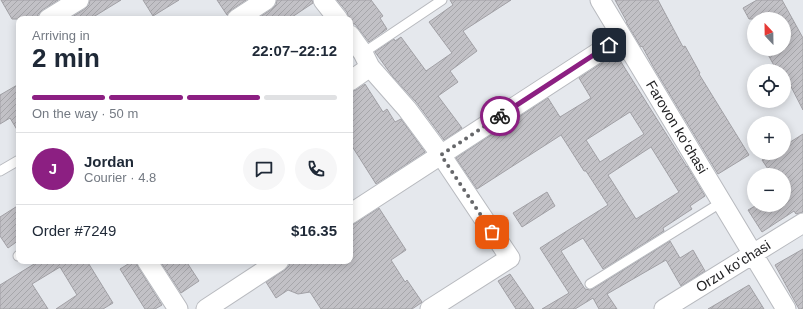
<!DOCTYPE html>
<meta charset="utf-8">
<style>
:root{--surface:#fff;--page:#f6f6f7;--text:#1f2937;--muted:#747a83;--line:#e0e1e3;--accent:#8c1f82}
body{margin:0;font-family:Helvetica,sans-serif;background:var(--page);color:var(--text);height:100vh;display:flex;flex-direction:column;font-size:15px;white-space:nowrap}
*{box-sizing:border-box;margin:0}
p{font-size:13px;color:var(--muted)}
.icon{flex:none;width:22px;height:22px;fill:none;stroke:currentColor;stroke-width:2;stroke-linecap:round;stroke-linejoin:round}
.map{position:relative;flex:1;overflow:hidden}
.side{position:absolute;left:16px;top:16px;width:337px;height:248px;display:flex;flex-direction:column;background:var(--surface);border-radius:8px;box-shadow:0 2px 10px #0003}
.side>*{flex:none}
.needle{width:26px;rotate:338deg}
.controls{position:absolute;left:747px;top:12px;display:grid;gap:8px}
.controls a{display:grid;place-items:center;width:44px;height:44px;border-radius:50%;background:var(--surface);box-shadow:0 2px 10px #0003;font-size:20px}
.pin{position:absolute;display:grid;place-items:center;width:34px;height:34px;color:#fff;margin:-17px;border-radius:8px;box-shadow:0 2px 6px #0006}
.courier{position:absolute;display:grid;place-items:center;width:40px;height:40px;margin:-20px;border:3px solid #8c1f82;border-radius:50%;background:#fff;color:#222;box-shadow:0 1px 5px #0007}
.overview em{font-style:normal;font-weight:700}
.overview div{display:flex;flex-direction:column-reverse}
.overview{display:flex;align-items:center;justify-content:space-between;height:68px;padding:0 16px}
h1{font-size:26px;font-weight:700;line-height:30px}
.bar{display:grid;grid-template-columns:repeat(4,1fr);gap:6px 4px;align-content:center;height:48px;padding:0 16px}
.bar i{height:5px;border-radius:3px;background:var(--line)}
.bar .on{background:var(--accent)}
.bar p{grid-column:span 4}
.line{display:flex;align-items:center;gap:10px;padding:0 16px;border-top:1px solid var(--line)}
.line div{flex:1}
.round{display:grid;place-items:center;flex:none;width:42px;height:42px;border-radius:21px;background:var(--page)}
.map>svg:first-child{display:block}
.building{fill:url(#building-hatch);stroke:#a1a0a5;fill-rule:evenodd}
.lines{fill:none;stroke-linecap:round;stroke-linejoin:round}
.service-casing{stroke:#b8babf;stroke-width:11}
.minor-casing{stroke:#b8babf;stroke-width:21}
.service{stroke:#fff;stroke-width:9}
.minor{stroke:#fff;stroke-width:19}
.done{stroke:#66676a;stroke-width:4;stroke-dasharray:0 7.2}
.route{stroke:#8c1f82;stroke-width:5}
.labels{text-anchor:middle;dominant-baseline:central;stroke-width:4;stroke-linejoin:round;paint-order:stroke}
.street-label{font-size:14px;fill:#222224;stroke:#fff}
</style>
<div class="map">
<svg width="803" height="309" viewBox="0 0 803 309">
<defs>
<pattern id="building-hatch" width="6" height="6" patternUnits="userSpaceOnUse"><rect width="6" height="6" fill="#c2c1c6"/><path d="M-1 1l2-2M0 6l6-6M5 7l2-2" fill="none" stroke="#a6a6aa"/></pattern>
</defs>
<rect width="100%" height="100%" fill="#e5e8ed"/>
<path class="building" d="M1,0H58L42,10L38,14L37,19H12Z
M90,0H121L90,19H69L85,9L89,5Z
M143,0H179L153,16Z
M217,0H246L231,10L227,15Z
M277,0H312L313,3L289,19H257L272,9L276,5Z
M337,0H371L383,16L380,18L387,29L369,42L355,24H352L350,22V19H349L347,12Z
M450,0H511L463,31L477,51L450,71L458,82L438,96L462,128L444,140L416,102L393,77L375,52L394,39L395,41L401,37L426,71L452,53L429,22L453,5Z
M615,0H658L683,47L685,46L700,73L699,74L749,155L718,174L654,68L642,46L641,47L626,22H627Z
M757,0H782L803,38V110L784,73V71H777L765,49H784V19H749L743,8Z
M616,54L687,167V166L705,196L690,206L692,209L663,228L664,231L603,269L583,238L561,251L585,289L590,290L593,289L670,241L680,258L693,250L705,271L681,286L666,260L607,294L617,309H599L593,298L575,309H542L569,293L540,248L608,205L586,171H584L561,135L477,189L456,158L548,98L560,117L591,98L579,78ZM630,112L644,134L600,162L586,140ZM651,147L679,192L636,219L608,175Z
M19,84V133L10,118L0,124V95Z
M365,84L383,112L387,109L395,122L401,119L425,152L376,184L350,143V92L356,90Z
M803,134V212L796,214L794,211L762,232L748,210L757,205H784V175H772L762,160L773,153H784V146Z
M547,192L555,206L522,227L513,213Z
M19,205V240L8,248L0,236V217Z
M379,208L406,250L391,260L405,282L407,280L422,302L421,303L412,309H321L310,292L298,294L288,290L276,298L266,282L285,270L289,266L290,261H350V226L356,223Z
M803,249V309H799L775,265Z
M39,261H87L113,303L103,309H56L77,295L60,267L32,284L48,309H0V285Z
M133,261H136L138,267L162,305L155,309H145L120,269Z
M160,261H186L199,281L181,293Z
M510,274L534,309H516L498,281Z
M749,285L764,309H708Z"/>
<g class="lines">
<defs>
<path id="service" d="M363,53L442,0
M0,171L19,160
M18,256L19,255
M590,284L722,202"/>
<path id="minor" d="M323,0L338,19
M600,0L786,309
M48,19L79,0
M237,19L266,0
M350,35L363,53L370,67L407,109L441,155L510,258L430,309
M350,81L370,67
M350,214L622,37
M147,261L178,309
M206,309L279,261
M664,309L803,223"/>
</defs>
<use href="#service" class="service-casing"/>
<use href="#minor" class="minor-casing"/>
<use href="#service" class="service"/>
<use href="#minor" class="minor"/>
</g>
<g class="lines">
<path class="done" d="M492,232L441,155L500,116"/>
<path class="route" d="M500,116L609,45"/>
</g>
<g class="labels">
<g class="street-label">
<text transform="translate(677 127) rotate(59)">Farovon koʻchasi</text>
<text transform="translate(733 266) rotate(-32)">Orzu koʻchasi</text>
</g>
</g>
</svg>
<div class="controls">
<a><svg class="needle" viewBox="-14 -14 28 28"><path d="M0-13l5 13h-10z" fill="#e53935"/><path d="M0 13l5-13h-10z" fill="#747a83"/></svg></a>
<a><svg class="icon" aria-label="locate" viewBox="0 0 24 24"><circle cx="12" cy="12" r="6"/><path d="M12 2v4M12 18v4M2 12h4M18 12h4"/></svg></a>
<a>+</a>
<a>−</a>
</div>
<div class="pin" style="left:492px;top:232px;background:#ea580c"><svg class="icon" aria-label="bag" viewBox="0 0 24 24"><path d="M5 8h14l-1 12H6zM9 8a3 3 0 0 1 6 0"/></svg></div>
<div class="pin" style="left:609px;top:45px;background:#1f2937"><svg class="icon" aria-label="home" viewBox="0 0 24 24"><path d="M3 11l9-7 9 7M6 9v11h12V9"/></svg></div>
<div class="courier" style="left:500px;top:116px"><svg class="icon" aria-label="bike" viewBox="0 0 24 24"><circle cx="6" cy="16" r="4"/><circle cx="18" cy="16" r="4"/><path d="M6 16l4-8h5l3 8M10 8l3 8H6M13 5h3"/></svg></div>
<section class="side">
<div class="overview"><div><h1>2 min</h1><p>Arriving in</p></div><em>22:07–22:12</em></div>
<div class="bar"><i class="on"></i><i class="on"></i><i class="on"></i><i></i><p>On the way · 50 m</p></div>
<div class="line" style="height:72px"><b class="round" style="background:var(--accent);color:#fff">J</b><div><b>Jordan</b><p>Courier · 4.8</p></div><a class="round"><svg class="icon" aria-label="chat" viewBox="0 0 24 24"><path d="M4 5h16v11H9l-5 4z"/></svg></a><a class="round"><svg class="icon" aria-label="phone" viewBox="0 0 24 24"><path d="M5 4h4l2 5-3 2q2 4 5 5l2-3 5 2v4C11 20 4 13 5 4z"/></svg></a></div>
<div class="line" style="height:52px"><div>Order #7249</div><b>$16.35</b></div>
</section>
</div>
